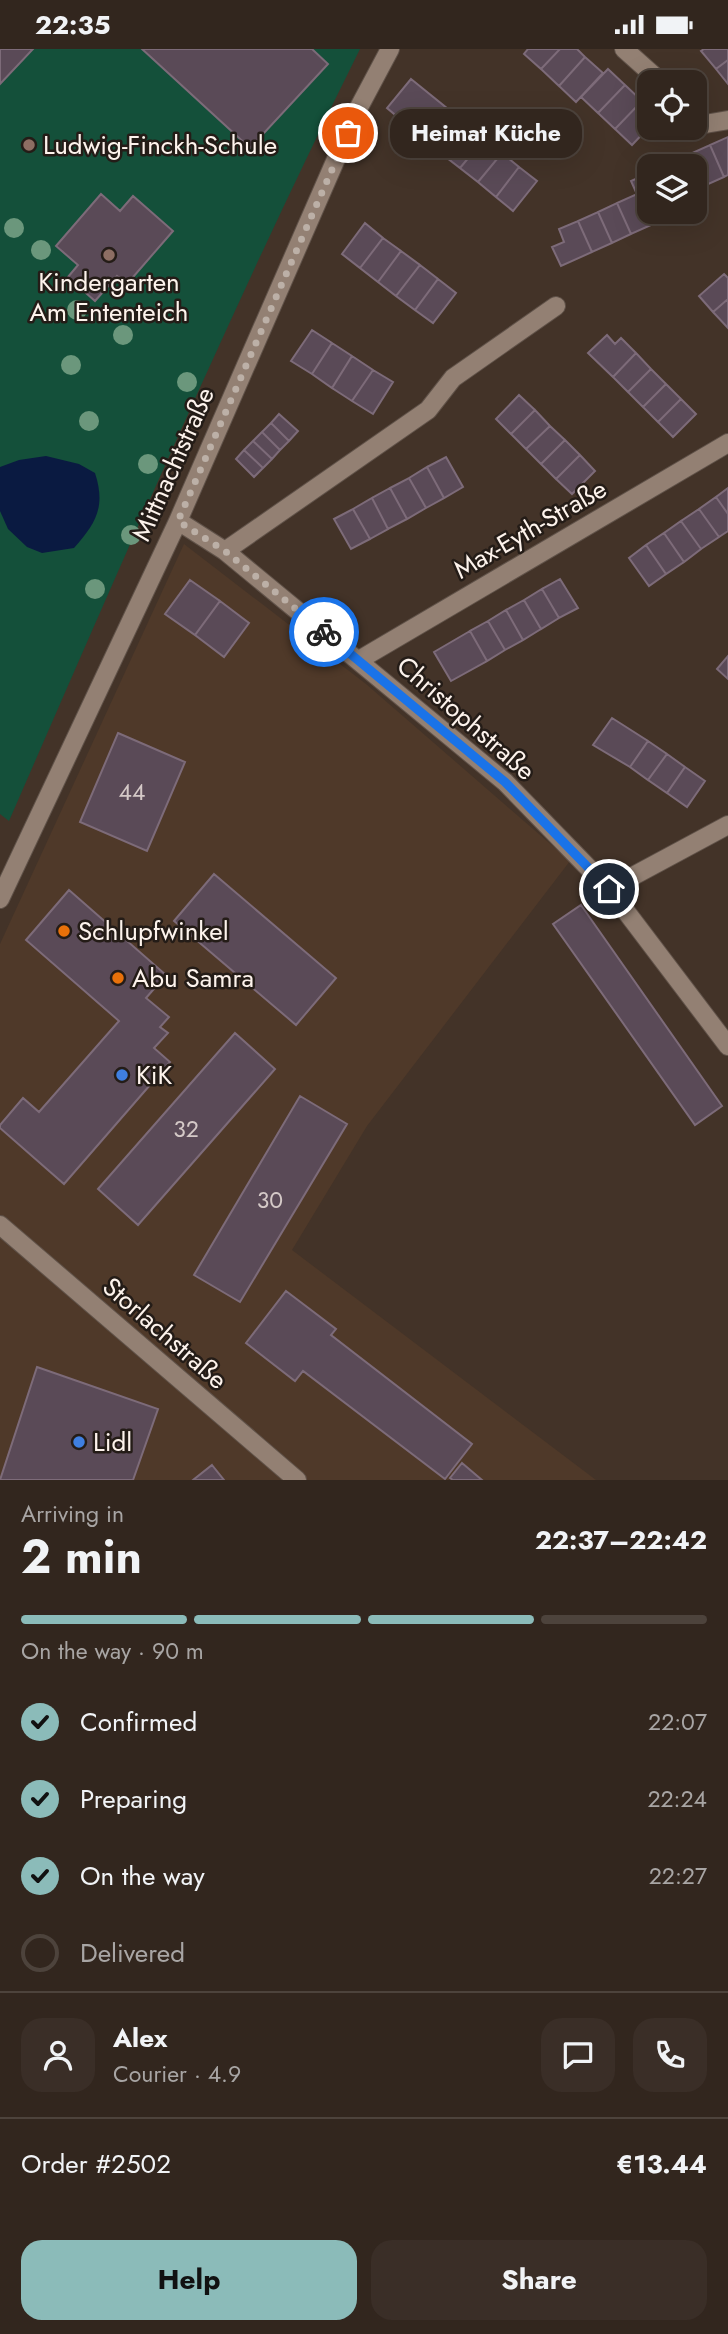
<!DOCTYPE html>
<meta charset="utf-8">
<style>
:root{--surface:#32261e;--page:#3a2e27;--text:#f1f3f6;--muted:#a8a5a4;--line:#4d433c;--accent:#8bbbb9}
body{margin:0;font-family:Jost,sans-serif;background:var(--page);color:var(--text);height:100vh;display:flex;flex-direction:column;font-size:26px;white-space:nowrap}
*{box-sizing:border-box;margin:0}
p{font-size:23px;color:var(--muted)}
.icon{flex:none;width:38px;height:38px;fill:none;stroke:currentColor;stroke-width:2;stroke-linecap:round;stroke-linejoin:round}
.map{position:relative;height:1431px;overflow:hidden}
.sheet{display:flex;flex-direction:column;background:var(--surface);flex:1}
.sheet>*{flex:none}
.buttons{position:absolute;left:637px;top:21px;display:grid;gap:14px}
.buttons a{display:grid;place-items:center;width:70px;height:70px;border-radius:14px;background:var(--surface);box-shadow:0 7px 28px #0002,0 0 0 2px var(--line);font-size:35px}
.pin{position:absolute;display:grid;place-items:center;width:60px;height:60px;color:#fff;margin:-30px;border:4px solid #fff;border-radius:50%;box-shadow:0 2px 7px #0007}
.courier{position:absolute;display:grid;place-items:center;width:70px;height:70px;margin:-35px;border:5px solid #1a73e8;border-radius:50%;background:#fff;color:#222;box-shadow:0 2px 9px #0007}
.bubble{position:absolute;height:49px;border-radius:21px;background:var(--surface);box-shadow:0 7px 28px #0002,0 0 0 2px var(--line);font-size:23px;font-weight:700;line-height:49px;text-align:center}
.summary em{font-style:normal;font-weight:700}
.summary div{display:flex;flex-direction:column-reverse}
.summary{display:flex;align-items:center;justify-content:space-between;height:119px;padding:0 21px}
h1{font-size:46px;font-weight:700;line-height:52px}
.bar{display:grid;grid-template-columns:repeat(4,1fr);gap:10px 7px;align-content:center;height:84px;padding:0 21px}
.bar i{height:9px;border-radius:5px;background:var(--line)}
.bar .on{background:var(--accent)}
.bar p{grid-column:span 4}
.line{display:flex;align-items:center;gap:18px;padding:0 21px;border-top:2px solid var(--line)}
.line div{flex:1}
.round{display:grid;place-items:center;flex:none;width:74px;height:74px;border-radius:21px;background:var(--page)}
ol{padding:0 21px;list-style:none}
li{display:flex;align-items:center;gap:21px;height:77px}
li p{margin-inline-start:auto}
li .icon{padding:7px;border-radius:50%;background:var(--accent);color:#111;stroke-width:4}
li:last-child{color:var(--muted)}
li i{width:38px;height:38px;border:4px solid var(--line);border-radius:50%}
.button{display:flex;gap:14px;margin-top:auto;padding:14px 21px}
.button a{flex:1;height:80px;border-radius:21px;background:var(--accent);color:#111;font-size:28px;font-weight:700;line-height:80px;text-align:center}
.button a+a{background:var(--page);color:var(--text)}
.status{display:flex;justify-content:space-between;align-items:center;height:49px;padding:0 35px;background:var(--surface);direction:ltr}
.status svg{height:19px;fill:currentColor}
.map>svg:first-child{display:block}
.built{fill:#4f3929}
.green{fill:#14503a}
.water{fill:#0a1a41}
.building{fill:#5a4a57;stroke:#7d6b79;stroke-width:2}
.lines{fill:none;stroke-linecap:round;stroke-linejoin:round}
.minor-casing{stroke:#605249;stroke-width:20}
.minor{stroke:#938073;stroke-width:18}
.tree{fill:#6b977c}
.done{stroke:#bcb0a7;stroke-width:7;stroke-dasharray:0 12.6}
.route{stroke:#1a73e8;stroke-width:9}
.education-dot{fill:#8d6e63;stroke:#241c17;stroke-width:2.5}
.food-dot{fill:#e8710a;stroke:#241c17;stroke-width:2.5}
.shop-dot{fill:#3f7fe0;stroke:#241c17;stroke-width:2.5}
.labels{text-anchor:middle;dominant-baseline:central;stroke-width:5;stroke-linejoin:round;paint-order:stroke}
.number-label{font-size:23px;fill:#d4c9c7}
.poi-label{font-size:26px;fill:#fdf3ec;stroke:#241c17;text-anchor:start}
.street-label{font-size:26px;fill:#fdf3ec;stroke:#241c17}
</style>
<div class="status"><b>22:35</b><svg viewBox="0 0 49 12"><path d="M0 12V9h3v3zM5 12V6h3v6zM10 12V3h3v9zM15 12V0h3v12zM26 1h20v11H26zM47 4h2v5h-2z"/></svg></div>
<div class="map">
<svg width="728" height="1431" viewBox="0 0 728 1431">
<rect width="100%" height="100%" fill="#433328"/>
<path class="built" d="M184,495L366,635L570,812L367,1077L292,1201L596,1431H0V895Z"/>
<path class="green" d="M0,0H360C234,253 122,513 9,772L0,765Z"/>
<path class="water" d="M46,407L79,415L95,424C106,458 96,474 74,499L42,504L27,498L8,480L0,462V418L19,411Z"/>
<path class="building" d="M0,0H33L0,35Z
M142,0H312L328,15L250,99Z
M528,0H560L541,20L524,5Z
M560,0H577L585,8L559,37L541,20Z
M704,0H728V11L716,20L701,2Z
M585,8L603,24L576,53L559,37Z
M728,11V35L716,20Z
M608,20L625,36L598,64L581,48Z
M411,30L448,60L424,90L387,59Z
M625,36L642,52L615,80L598,64Z
M642,52L649,58V78L632,96L615,80Z
M448,60L466,76L442,105L424,90Z
M466,76L484,90L460,119L442,105Z
M728,88V126L724,128L710,96Z
M484,90L502,104L478,133L460,119Z
M710,96L724,128L704,137L690,105Z
M502,104L519,118L496,148L478,133Z
M690,105L704,137L695,141V117H672L670,114Z
M519,118L537,132L513,162L496,148Z
M649,124V162L645,163L631,132Z
M101,145L120,162L133,147L173,182L127,235L117,227L95,252L68,228L78,216L56,197Z
M637,145L651,176L631,185L617,154Z
M617,154L631,185L612,194L598,163Z
M598,163L612,194L592,203L578,172Z
M578,172L592,203L561,217L552,198L564,193L559,180Z
M365,174L383,189L360,219L342,205Z
M383,189L401,202L378,233L360,219Z
M401,202L420,216L396,247L378,233Z
M420,216L438,230L415,261L396,247Z
M724,225L728,229V250L713,263L699,247Z
M438,230L456,244L433,274L415,261Z
M728,250V279L713,263Z
M312,281L332,294L312,325L291,312Z
M607,286L615,295L621,289L636,304L613,328L588,304Z
M332,294L352,307L332,339L312,325Z
M636,304L651,320L628,343L613,328Z
M352,307L373,321L352,352L332,339Z
M651,320L666,335L643,358L628,343Z
M373,321L393,333L373,365L352,352Z
M666,335L681,350L658,373L643,358Z
M519,346L535,361L511,385L496,370Z
M681,350L696,365L673,388L658,373Z
M535,361L550,377L526,400L511,385Z
M279,365L298,382L289,392L271,374Z
M271,374L289,392L280,401L262,383Z
M550,377L565,391L541,415L526,400Z
M262,383L280,401L272,410L253,392Z
M565,391L580,406L556,430L541,415Z
M253,392L272,410L263,419L244,401Z
M244,401L263,419L254,428L236,410Z
M580,406L595,422L572,445L556,430Z
M446,408L463,438L444,449L427,418Z
M427,418L444,449L426,459L409,429Z
M409,429L426,459L407,470L390,439Z
M390,439L407,470L388,480L372,449Z
M728,439V465L716,448Z
M716,448L728,465V482L719,488L699,460Z
M372,449L388,480L370,490L353,460Z
M353,460L370,490L351,500L334,470Z
M699,460L719,488L701,500L681,472Z
M681,472L701,500L684,513L664,484Z
M664,484L684,513L666,525L646,496Z
M646,496L666,525L649,537L629,509Z
M560,530L578,559L559,569L542,540Z
M190,531L220,552L195,586L165,565Z
M542,540L559,569L541,580L524,551Z
M524,551L541,580L523,591L506,561Z
M220,552L249,574L224,608L195,586Z
M506,561L523,591L505,601L488,572Z
M488,572L505,601L487,612L470,582Z
M470,582L487,612L451,632L434,603Z
M728,607V630L717,620Z
M612,669L648,692L630,718L593,696Z
M118,684L185,713L147,802L80,773Z
M648,692L667,705L648,731L630,718Z
M667,705L685,718L667,744L648,731Z
M685,718L705,732L687,758L667,744Z
M214,825L336,929L296,976L174,872Z
M69,841L166,926L146,949L169,968L160,978L168,984L154,999L170,1013L64,1135L0,1079V1076L23,1049L39,1063L119,972L26,891Z
M581,856L722,1057L695,1076L553,875Z
M235,984L275,1020L138,1176L98,1140Z
M300,1047L347,1075L240,1253L194,1226Z
M286,1242L336,1280L331,1286L472,1395L445,1430L303,1322L295,1332L246,1294Z
M37,1318L158,1360L133,1431H0Z
M462,1414L482,1431H453L450,1429Z
M212,1416L224,1431H193Z"/>
<g class="lines">
<defs>
<path id="minor" d="M624,0L661,33
M695,70L699,76L728,71
M178,472L225,502L505,733L609,840L728,997
M225,502L428,361L453,329L556,257
M359,611L728,394
M609,840L728,776
M0,850L178,472L357,62L390,0
M0,1176L297,1431"/>
</defs>
<use href="#minor" class="minor-casing"/>
<use href="#minor" class="minor"/>
</g>
<g class="tree">
<circle cx="14" cy="179" r="10"/>
<circle cx="41" cy="201" r="10"/>
<circle cx="77" cy="261" r="10"/>
<circle cx="123" cy="286" r="10"/>
<circle cx="71" cy="316" r="10"/>
<circle cx="187" cy="333" r="10"/>
<circle cx="89" cy="372" r="10"/>
<circle cx="148" cy="415" r="10"/>
<circle cx="131" cy="486" r="10"/>
<circle cx="95" cy="540" r="10"/>
</g>
<g class="lines">
<path class="done" d="M324,583L225,502L178,472L348,84"/>
<path class="route" d="M324,583L505,733L609,840"/>
</g>
<g class="education-dot">
<circle cx="29" cy="96" r="7"/>
<circle cx="109" cy="206" r="7"/>
</g>
<g class="food-dot">
<circle cx="64" cy="882" r="7"/>
<circle cx="118" cy="929" r="7"/>
</g>
<g class="shop-dot">
<circle cx="122" cy="1026" r="7"/>
<circle cx="79" cy="1393" r="7"/>
</g>
<g class="labels">
<g class="number-label">
<text x="132" y="743">44</text>
<text x="186" y="1080">32</text>
<text x="270" y="1151">30</text>
</g>
<g class="poi-label">
<text x="43" y="96">Ludwig-Finckh-Schule</text>
<text x="109" y="233" text-anchor="middle">Kindergarten<tspan x="109" dy="30">Am Ententeich</tspan></text>
<text x="78" y="882">Schlupfwinkel</text>
<text x="132" y="929">Abu Samra</text>
<text x="136" y="1026">KiK</text>
<text x="93" y="1393">Lidl</text>
</g>
<g class="street-label">
<text transform="translate(173 415) rotate(-66)">Mittnachtstraße</text>
<text transform="translate(530 480) rotate(-30)">Max-Eyth-Straße</text>
<text transform="translate(466 669) rotate(41)">Christophstraße</text>
<text transform="translate(165 1284) rotate(41)">Storlachstraße</text>
</g>
</g>
</svg>
<div class="buttons">
<a><svg class="icon" aria-label="locate" viewBox="0 0 24 24"><circle cx="12" cy="12" r="6"/><path d="M12 2v4M12 18v4M2 12h4M18 12h4"/></svg></a>
<a><svg class="icon" aria-label="layers" viewBox="0 0 24 24"><path d="M12 4l9 5-9 5-9-5zM3 14l9 5 9-5"/></svg></a>
</div>
<div class="pin" style="left:348px;top:84px;background:#ea580c"><svg class="icon" aria-label="bag" viewBox="0 0 24 24"><path d="M5 8h14l-1 12H6zM9 8a3 3 0 0 1 6 0"/></svg></div>
<div class="pin" style="left:609px;top:840px;background:#1f2937"><svg class="icon" aria-label="home" viewBox="0 0 24 24"><path d="M3 11l9-7 9 7M6 9v11h12V9"/></svg></div>
<div class="courier" style="left:324px;top:583px"><svg class="icon" aria-label="bike" viewBox="0 0 24 24"><circle cx="6" cy="16" r="4"/><circle cx="18" cy="16" r="4"/><path d="M6 16l4-8h5l3 8M10 8l3 8H6M13 5h3"/></svg></div>
<div class="bubble" style="left:390px;top:60px;width:192px">Heimat Küche</div>
</div>
<section class="sheet">
<div class="summary"><div><h1>2 min</h1><p>Arriving in</p></div><em>22:37–22:42</em></div>
<div class="bar"><i class="on"></i><i class="on"></i><i class="on"></i><i></i><p>On the way · 90 m</p></div>
<ol>
<li><svg class="icon" aria-label="check" viewBox="0 0 24 24"><path d="M5 12l5 5 9-10"/></svg>Confirmed<p>22:07</p></li>
<li><svg class="icon" aria-label="check" viewBox="0 0 24 24"><path d="M5 12l5 5 9-10"/></svg>Preparing<p>22:24</p></li>
<li><svg class="icon" aria-label="check" viewBox="0 0 24 24"><path d="M5 12l5 5 9-10"/></svg>On the way<p>22:27</p></li>
<li><i></i>Delivered</li>
</ol>
<div class="line" style="height:126px"><a class="round"><svg class="icon" aria-label="person" viewBox="0 0 24 24"><circle cx="12" cy="8" r="4"/><path d="M4 21q1-7 8-7t8 7"/></svg></a><div><b>Alex</b><p>Courier · 4.9</p></div><a class="round"><svg class="icon" aria-label="chat" viewBox="0 0 24 24"><path d="M4 5h16v11H9l-5 4z"/></svg></a><a class="round"><svg class="icon" aria-label="phone" viewBox="0 0 24 24"><path d="M5 4h4l2 5-3 2q2 4 5 5l2-3 5 2v4C11 20 4 13 5 4z"/></svg></a></div>
<div class="line" style="height:91px"><div>Order #2502</div><b>€13.44</b></div>
<div class="button"><a>Help</a><a>Share</a></div>
</section>
